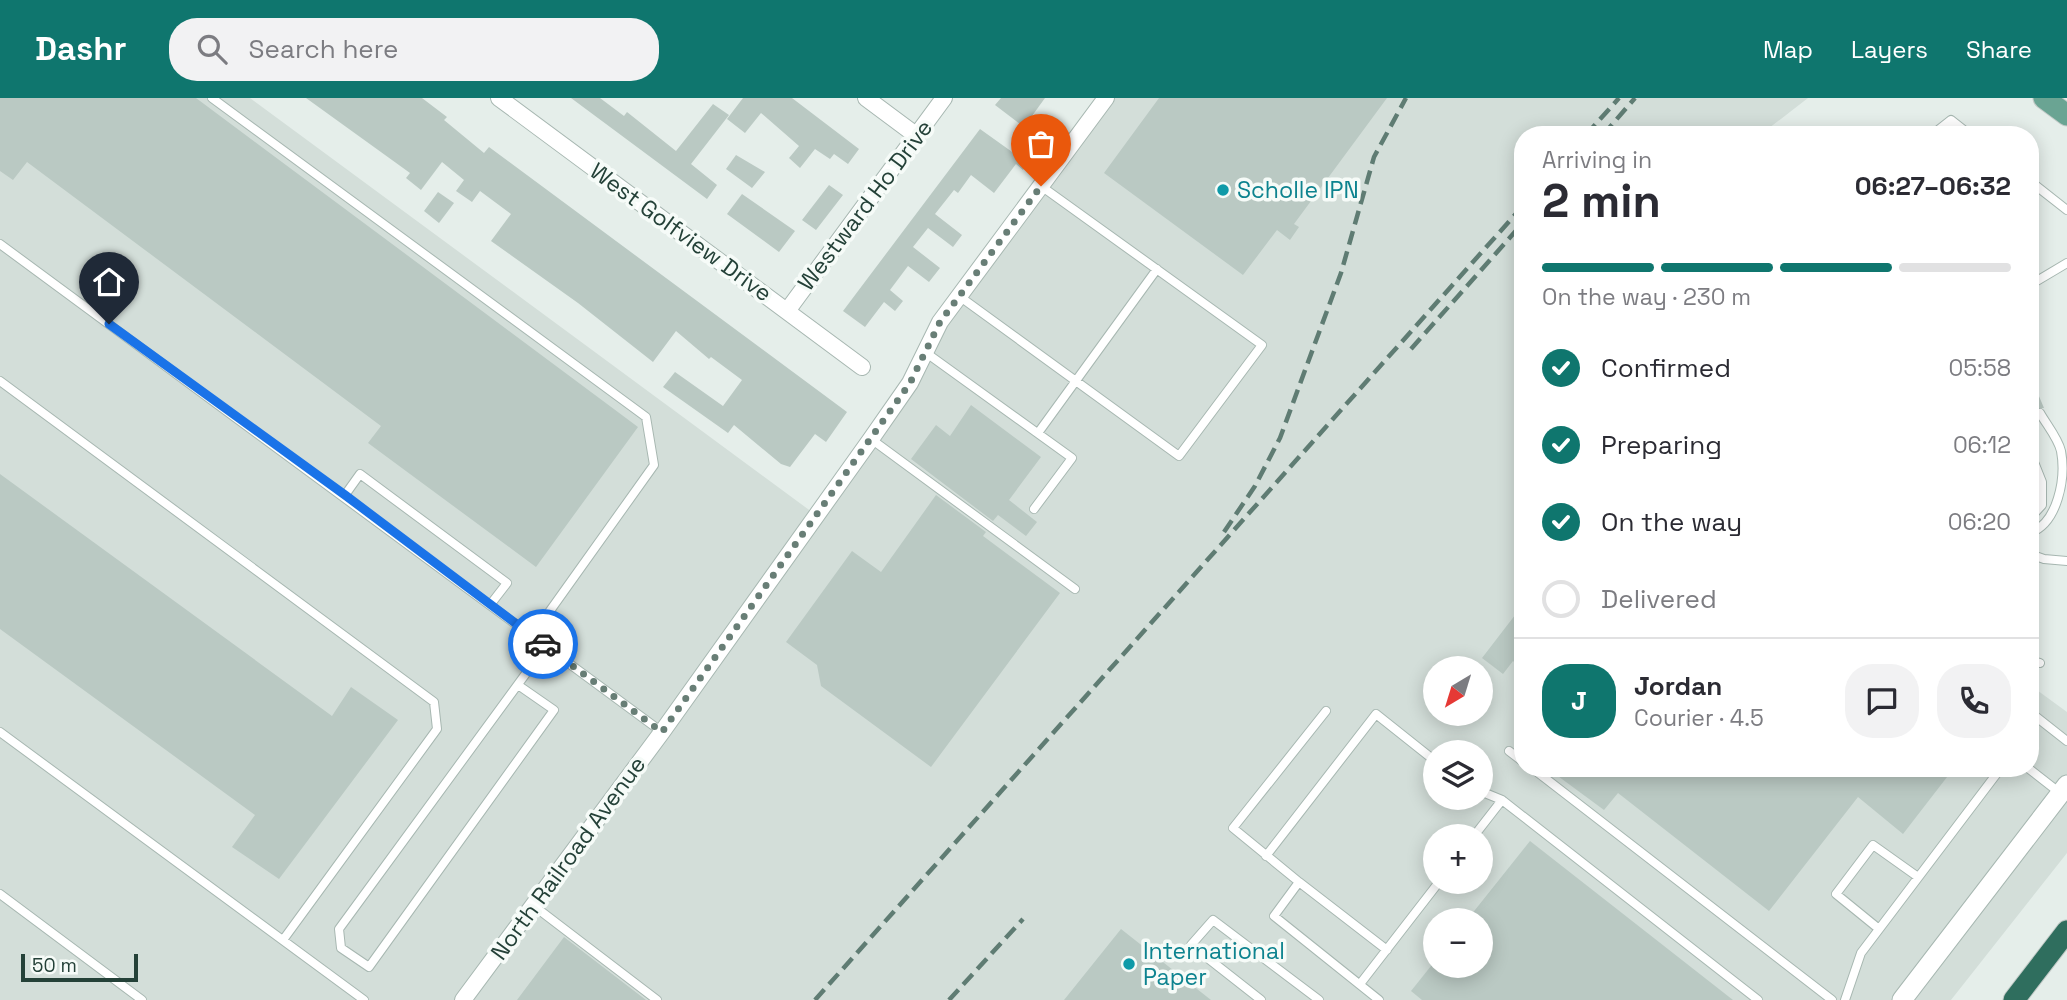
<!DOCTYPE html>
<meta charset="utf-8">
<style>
:root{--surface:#fff;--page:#f2f2f3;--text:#2b2b33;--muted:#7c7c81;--line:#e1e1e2;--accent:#0f766e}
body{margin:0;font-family:"Space Grotesk",sans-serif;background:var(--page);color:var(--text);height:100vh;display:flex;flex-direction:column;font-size:26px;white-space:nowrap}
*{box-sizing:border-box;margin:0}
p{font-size:23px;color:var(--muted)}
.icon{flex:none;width:38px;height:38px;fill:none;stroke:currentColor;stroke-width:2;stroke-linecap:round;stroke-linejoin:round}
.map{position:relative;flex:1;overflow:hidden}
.panel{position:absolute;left:1514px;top:28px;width:525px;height:651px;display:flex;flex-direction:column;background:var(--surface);border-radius:28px;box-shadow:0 4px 18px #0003}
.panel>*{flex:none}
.needle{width:46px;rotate:218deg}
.buttons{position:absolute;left:1423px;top:558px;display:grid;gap:14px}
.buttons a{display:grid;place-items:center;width:70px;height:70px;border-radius:50%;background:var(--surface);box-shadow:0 4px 18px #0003;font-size:35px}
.scale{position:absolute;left:21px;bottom:18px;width:117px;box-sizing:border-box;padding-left:7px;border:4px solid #244138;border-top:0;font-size:19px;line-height:24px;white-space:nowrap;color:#244138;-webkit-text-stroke:5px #f6fbf8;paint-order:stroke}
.pin{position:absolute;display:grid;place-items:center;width:60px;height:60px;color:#fff;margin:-72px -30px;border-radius:50% 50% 50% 0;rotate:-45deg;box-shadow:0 0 7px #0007}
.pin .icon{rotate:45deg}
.courier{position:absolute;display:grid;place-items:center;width:70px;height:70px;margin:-35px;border:5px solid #1a73e8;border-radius:50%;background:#fff;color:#222;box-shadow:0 2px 9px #0007}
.overview em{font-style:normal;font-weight:700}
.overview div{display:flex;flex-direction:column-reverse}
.overview{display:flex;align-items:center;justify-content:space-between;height:119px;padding:0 28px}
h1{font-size:46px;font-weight:700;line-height:52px}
.bar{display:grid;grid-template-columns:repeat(4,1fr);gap:10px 7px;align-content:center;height:84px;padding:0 28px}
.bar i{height:9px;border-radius:5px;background:var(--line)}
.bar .selected{background:var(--accent)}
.bar p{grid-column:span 4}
.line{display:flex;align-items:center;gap:18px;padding:0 28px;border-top:2px solid var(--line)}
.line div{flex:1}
.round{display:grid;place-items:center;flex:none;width:74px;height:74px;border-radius:28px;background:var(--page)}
ol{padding:0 28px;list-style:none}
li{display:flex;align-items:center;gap:21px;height:77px}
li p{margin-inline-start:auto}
li .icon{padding:7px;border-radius:50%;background:var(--accent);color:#fff;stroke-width:4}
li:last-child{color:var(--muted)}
li i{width:38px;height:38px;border:4px solid var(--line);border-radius:50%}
header{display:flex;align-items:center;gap:42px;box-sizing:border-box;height:98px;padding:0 35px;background:var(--accent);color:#fff}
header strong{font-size:33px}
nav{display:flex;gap:38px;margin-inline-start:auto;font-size:24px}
.search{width:490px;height:63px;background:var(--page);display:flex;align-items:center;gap:18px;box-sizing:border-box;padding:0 24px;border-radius:28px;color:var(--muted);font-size:26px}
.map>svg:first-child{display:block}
.built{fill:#d3ded9;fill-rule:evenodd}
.building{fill:#bac9c3}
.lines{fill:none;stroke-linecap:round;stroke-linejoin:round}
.service-casing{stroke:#a7b7b1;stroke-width:10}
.minor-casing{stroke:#a7b7b1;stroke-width:18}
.tertiary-casing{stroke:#a7b7b1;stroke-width:21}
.primary-casing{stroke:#c2cac7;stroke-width:23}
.motorway-casing{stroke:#c2cac7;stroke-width:23}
.service{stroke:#fff;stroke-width:8}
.minor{stroke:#fff;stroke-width:16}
.tertiary{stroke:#fff;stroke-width:19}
.primary{stroke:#6aa493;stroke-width:21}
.motorway{stroke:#2f6e5e;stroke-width:21}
.rail{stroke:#5f7c73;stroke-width:4.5;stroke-dasharray:14 7;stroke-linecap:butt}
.done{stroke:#687e76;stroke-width:7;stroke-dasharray:0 12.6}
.route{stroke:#1a73e8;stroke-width:9}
.culture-dot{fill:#0f9aa8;stroke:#f6fbf8;stroke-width:2.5}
.labels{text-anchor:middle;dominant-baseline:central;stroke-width:7;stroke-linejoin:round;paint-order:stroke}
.culture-label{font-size:23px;fill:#0d838f;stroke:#f6fbf8;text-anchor:start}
.street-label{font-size:23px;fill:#244138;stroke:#f6fbf8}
</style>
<header>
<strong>Dashr</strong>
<div class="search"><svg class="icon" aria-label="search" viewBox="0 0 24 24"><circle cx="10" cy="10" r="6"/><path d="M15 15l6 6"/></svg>Search here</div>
<nav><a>Map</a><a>Layers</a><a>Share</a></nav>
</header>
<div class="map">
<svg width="2067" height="902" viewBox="0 0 2067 902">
<rect width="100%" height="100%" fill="#e5eeea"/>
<path class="built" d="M0,0H250L816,417L910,285L940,224L1106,0H1808L1760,37H1522V670H2030V587L2067,614V755L1951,902H0ZM1435,570H1480V616H1435ZM1435,654H1480V700H1435ZM1435,738H1480V784H1435ZM1435,822H1480V868H1435Z"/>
<path class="building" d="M0,0H196L638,329L536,469L368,345L381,328L27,64L13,82L0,73Z
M306,0H422L447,19L444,22L484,55L489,49L847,314L826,344L815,336L790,369L781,366L734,327L728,335L663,289L675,274L723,308L742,282L711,259L709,261L676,233L653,264L578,205L491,143L511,116L480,93L472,104L456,93L464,82L442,64L421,92L406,80L410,75Z
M571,0H600L624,18L627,14L676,53L713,6L729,17L691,66L717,87L707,101Z
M743,0H792L859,51L848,66L834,56L830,61L815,51L800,70L789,60L799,48L761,15L745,35L727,21Z
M1001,0H1045L1024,29L995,7Z
M1159,0H1387L1294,126L1299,129L1290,142L1277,132L1243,177L1104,75Z
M980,31L1015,56L1023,45L1036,55L1023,72L1016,66L994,95L971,77L958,95L954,92L935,116L962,137L953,149L928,130L913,149L940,170L929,184L908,168L890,192L903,203L895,213L884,204L865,229L843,213Z
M736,57L765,74L752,90L726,71Z
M829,87L843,97L816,132L802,122Z
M438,94L454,105L439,125L424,113Z
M742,96L795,133L779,154L727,116Z
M2030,277L2044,310H2036L2030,319Z
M971,307L1041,359L1009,402L1037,424L1026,438L998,417L993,423L911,361L936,327L950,338Z
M0,376L332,618L351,589L398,622L279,781L232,749L255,717L0,531Z
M936,397L986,434L983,438L1060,495L931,669L821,588L817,567L786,544L852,453L881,474Z
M1522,508V571L1513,563L1503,576L1482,560Z
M1547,670H1954L1903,736L1858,699L1769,813L1618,695L1604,712Z
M1530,743L1733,902H1422L1411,893L1431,868H1480V822H1467Z
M1121,831L1211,902H1064Z
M564,839L646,902H517Z"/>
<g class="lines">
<defs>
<path id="service" d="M212,0L646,319L654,367L532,538
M1932,37L1951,22L1970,37
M2030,83L2067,112
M0,146L662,634
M2030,187L2067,165
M959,198L1179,358L1262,247L1041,88
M925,254L1072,360L1034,411
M0,283L434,604L437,631L283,842
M1038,335L1157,171
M871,341L1075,491
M2030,354L2042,384V407L2030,420
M2030,396L2033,406L2030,411
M345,397L360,376L507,485L490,507
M2030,435C2058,425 2066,380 2061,353C2058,340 2046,326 2040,315
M2030,456L2044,461L2067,463
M2030,562L2040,565
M518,587L554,612L369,869L341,850L339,831L546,548
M1326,613L1233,730L1299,784L1274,818L1379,902
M2030,614L2067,643
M0,634L364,902
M1509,653L1522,663
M1532,670L1832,902
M2028,670L2060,695
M1480,693L1502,702
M1474,738L1502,702L1758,902
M1266,758L1376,616L1435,663
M1299,784L1387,852
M0,796L142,902
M534,808L657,902
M1879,831L1836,796L1873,747L1918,779
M1360,886L1439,784
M1261,902L1191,847L1213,822L1319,902
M1845,902L1861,855L2001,670"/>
<path id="minor" d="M499,0L862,269
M866,0L917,38
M787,213L944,0
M463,902L662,634L871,341L910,285L940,224L1106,0"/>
<path id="tertiary" d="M1902,902L2067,687"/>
<path id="primary" d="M2044,0L2067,17"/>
<path id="motorway" d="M2014,902L2067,833"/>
</defs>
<use href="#service" class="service-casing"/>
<use href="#minor" class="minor-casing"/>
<use href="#tertiary" class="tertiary-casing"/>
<use href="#primary" class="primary-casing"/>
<use href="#motorway" class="motorway-casing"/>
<use href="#service" class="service"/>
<use href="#minor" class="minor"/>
<use href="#tertiary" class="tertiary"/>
<use href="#primary" class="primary"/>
<use href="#motorway" class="motorway"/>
<path class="rail" d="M1586,37L1619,0
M1603,37L1635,0
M1411,251L1522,126
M1224,434L1255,388L1280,340L1341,175L1374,59L1406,0
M815,902L1522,109
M949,902L1023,821"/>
</g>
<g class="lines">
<path class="done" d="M543,546L662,634L910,285L940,224L1041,88"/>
<path class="route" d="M109,226L345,397L543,546"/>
</g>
<g class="culture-dot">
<circle cx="1223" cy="92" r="7"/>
<circle cx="1129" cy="866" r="7"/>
</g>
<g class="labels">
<g class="culture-label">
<text x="1237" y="92">Scholle IPN</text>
<text x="1143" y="853">International<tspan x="1143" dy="26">Paper</tspan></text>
</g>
<g class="street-label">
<text transform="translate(865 107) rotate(-53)">Westward Ho Drive</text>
<text transform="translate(681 134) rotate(36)">West Golfview Drive</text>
<text transform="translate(568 760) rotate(-54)">North Railroad Avenue</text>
</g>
</g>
</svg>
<div class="buttons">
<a><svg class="needle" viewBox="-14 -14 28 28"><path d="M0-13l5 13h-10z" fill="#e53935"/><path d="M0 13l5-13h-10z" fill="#7c7c81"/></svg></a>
<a><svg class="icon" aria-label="layers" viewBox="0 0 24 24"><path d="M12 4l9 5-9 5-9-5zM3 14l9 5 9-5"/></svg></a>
<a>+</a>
<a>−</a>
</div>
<div class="scale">50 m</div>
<div class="pin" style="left:1041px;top:88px;background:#ea580c"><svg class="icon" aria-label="bag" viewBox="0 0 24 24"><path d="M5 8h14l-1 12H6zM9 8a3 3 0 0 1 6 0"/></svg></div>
<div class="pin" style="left:109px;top:226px;background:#1f2937"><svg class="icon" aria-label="home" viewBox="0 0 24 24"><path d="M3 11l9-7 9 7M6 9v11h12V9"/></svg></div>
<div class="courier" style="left:543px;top:546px"><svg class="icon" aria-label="car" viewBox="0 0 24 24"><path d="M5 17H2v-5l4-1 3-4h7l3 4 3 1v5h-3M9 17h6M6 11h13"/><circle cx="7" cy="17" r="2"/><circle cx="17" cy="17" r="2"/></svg></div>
<section class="panel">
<div class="overview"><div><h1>2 min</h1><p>Arriving in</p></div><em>06:27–06:32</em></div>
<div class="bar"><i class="selected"></i><i class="selected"></i><i class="selected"></i><i></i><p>On the way · 230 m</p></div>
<ol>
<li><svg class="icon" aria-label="check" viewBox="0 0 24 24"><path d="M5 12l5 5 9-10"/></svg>Confirmed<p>05:58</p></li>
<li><svg class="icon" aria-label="check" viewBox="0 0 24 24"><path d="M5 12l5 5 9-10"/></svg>Preparing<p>06:12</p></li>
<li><svg class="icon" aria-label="check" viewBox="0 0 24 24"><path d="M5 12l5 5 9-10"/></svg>On the way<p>06:20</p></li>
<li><i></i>Delivered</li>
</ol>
<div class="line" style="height:126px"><b class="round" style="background:var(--accent);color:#fff">J</b><div><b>Jordan</b><p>Courier · 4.5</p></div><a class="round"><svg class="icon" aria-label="chat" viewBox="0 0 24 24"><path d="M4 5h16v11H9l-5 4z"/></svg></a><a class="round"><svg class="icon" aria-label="phone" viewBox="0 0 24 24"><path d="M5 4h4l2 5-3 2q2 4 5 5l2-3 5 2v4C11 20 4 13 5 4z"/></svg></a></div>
</section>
</div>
